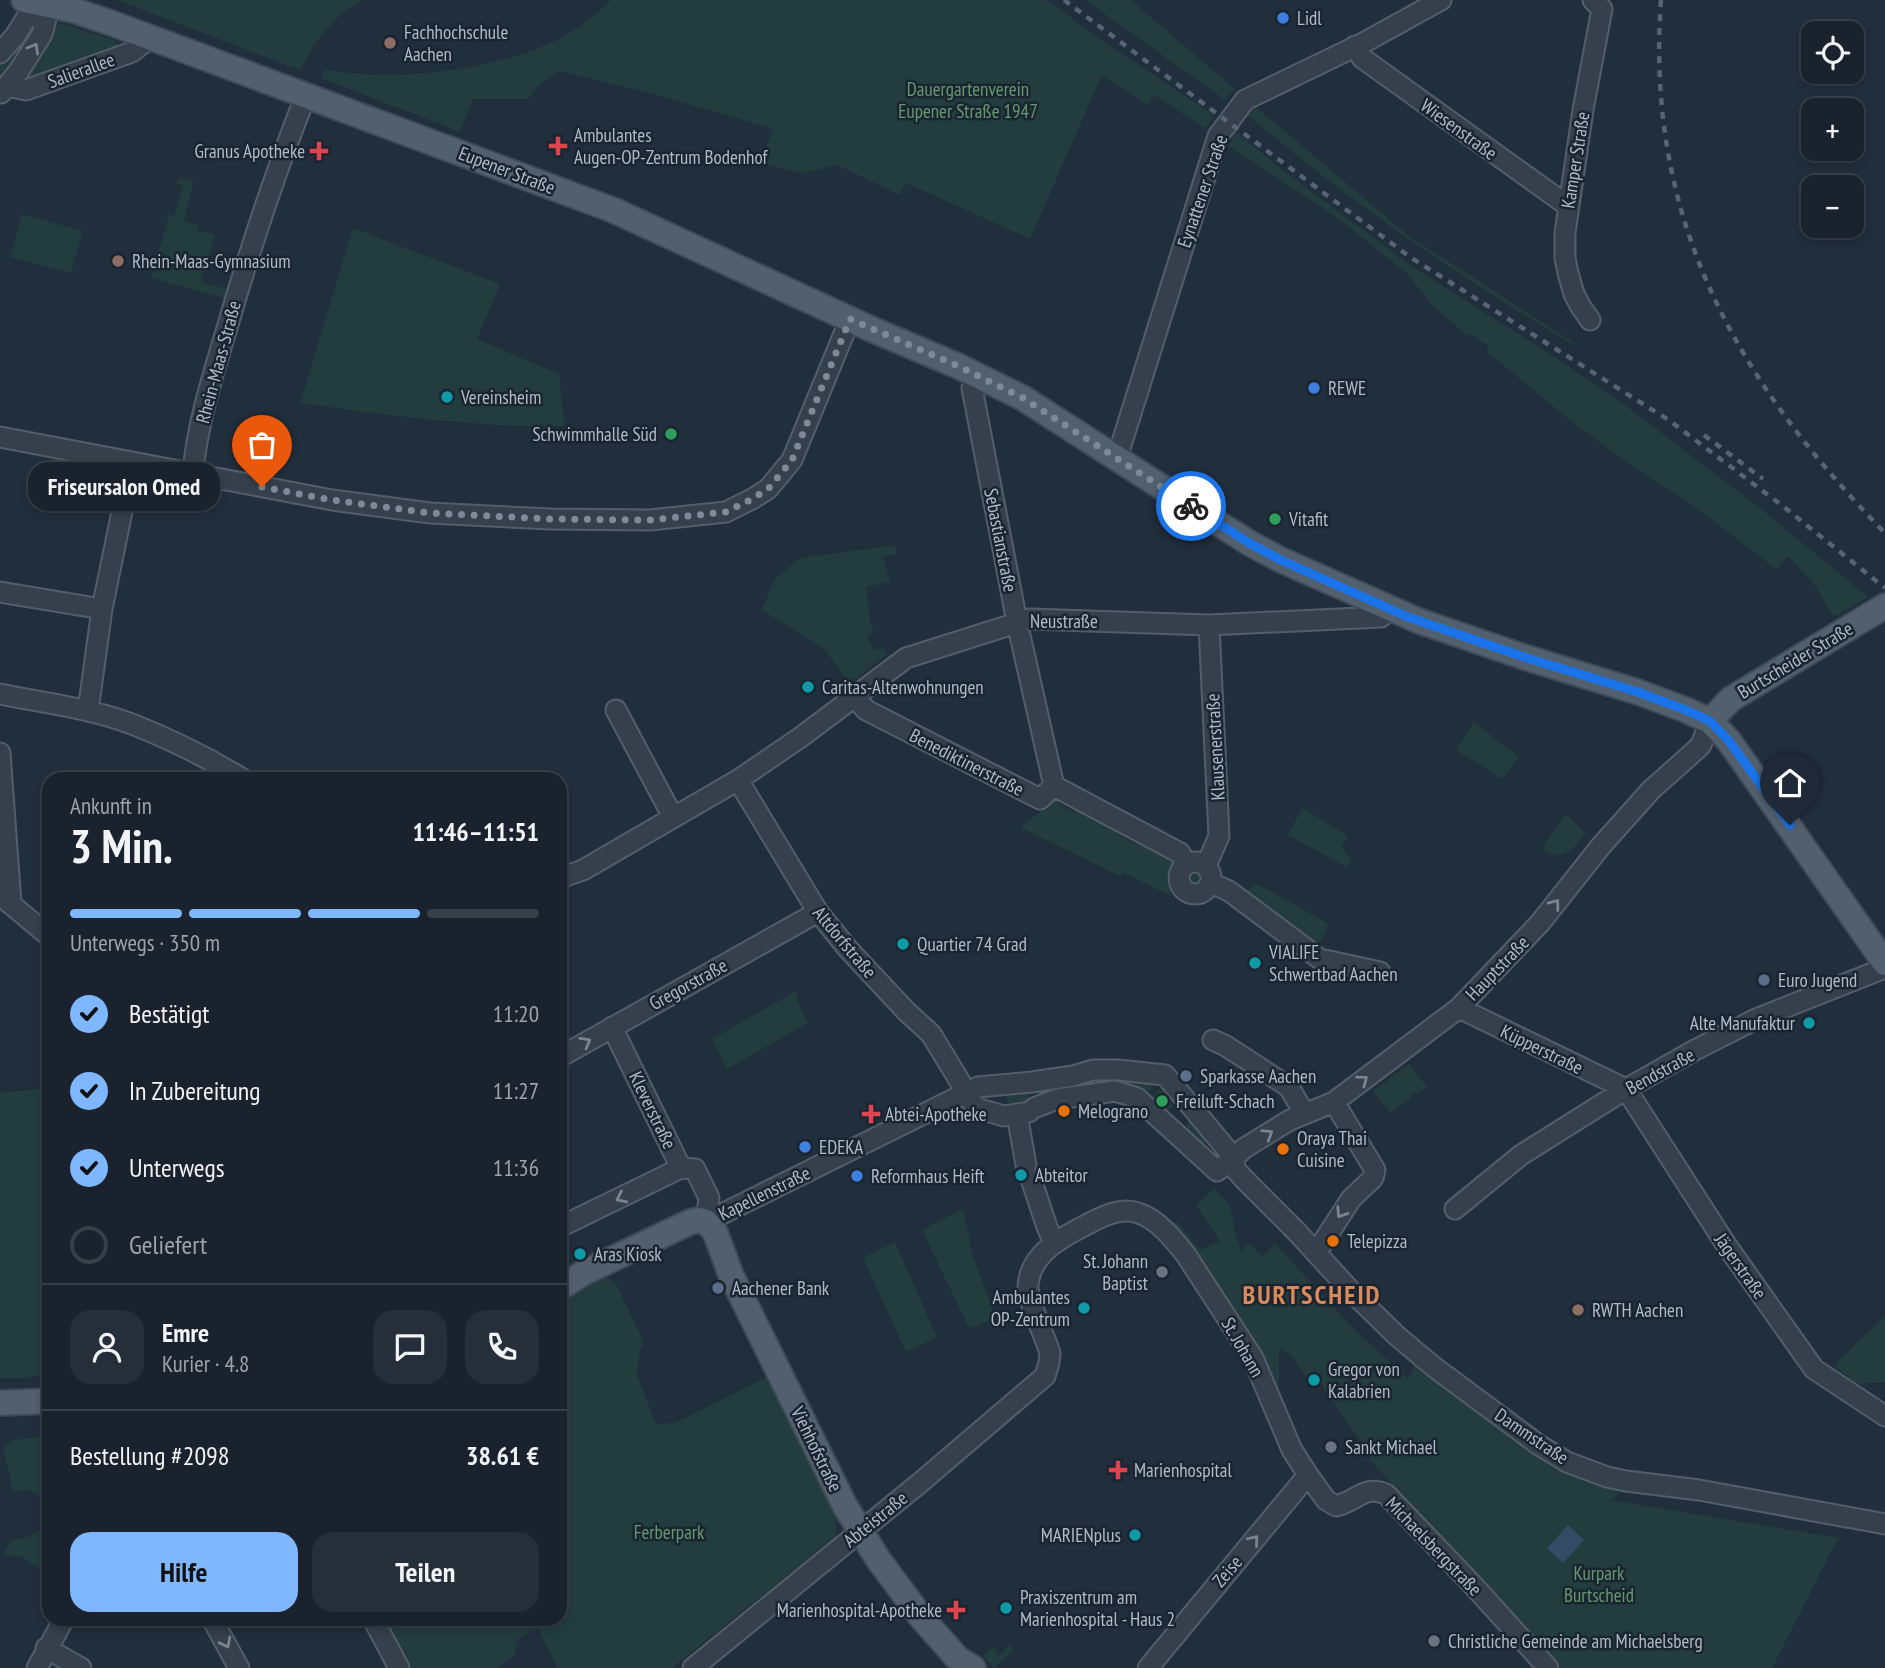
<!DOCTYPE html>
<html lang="de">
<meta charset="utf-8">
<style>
:root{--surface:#19222d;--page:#262f39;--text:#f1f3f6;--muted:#9fa4aa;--line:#373f49;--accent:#7fb7fe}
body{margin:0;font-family:"PT Sans Narrow",sans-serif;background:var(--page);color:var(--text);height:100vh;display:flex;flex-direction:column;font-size:26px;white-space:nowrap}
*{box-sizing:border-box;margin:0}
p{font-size:23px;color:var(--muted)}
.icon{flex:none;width:38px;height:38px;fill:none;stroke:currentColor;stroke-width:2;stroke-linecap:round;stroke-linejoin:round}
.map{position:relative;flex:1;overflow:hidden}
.panel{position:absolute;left:42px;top:772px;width:525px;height:854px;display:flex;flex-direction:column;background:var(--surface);border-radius:21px;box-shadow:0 4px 10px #0003,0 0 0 2px var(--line)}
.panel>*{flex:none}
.controls{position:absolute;left:1801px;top:21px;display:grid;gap:14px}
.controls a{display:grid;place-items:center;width:63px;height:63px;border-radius:14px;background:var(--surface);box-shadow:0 4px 10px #0003,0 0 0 2px var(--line);font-size:35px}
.pin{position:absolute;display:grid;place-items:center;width:60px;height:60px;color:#fff;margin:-72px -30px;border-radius:50% 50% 50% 0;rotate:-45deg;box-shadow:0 0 7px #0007}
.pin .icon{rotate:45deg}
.courier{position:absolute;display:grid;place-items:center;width:70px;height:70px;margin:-35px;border:5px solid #1a73e8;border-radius:50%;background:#fff;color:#222;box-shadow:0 2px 9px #0007}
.bubble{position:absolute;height:49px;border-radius:21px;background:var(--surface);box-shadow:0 4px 10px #0003,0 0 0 2px var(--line);font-size:23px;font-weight:700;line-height:49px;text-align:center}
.overview em{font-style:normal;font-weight:700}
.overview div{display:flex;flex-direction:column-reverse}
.overview{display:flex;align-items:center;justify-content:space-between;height:119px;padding:0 28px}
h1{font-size:46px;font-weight:700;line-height:52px}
.bar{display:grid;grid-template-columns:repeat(4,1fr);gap:10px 7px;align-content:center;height:84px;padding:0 28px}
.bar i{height:9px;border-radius:5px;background:var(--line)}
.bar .selected{background:var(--accent)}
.bar p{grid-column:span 4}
.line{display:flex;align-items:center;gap:18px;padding:0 28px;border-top:2px solid var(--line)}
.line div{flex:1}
.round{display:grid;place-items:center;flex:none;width:74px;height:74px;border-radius:21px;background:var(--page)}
ol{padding:0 28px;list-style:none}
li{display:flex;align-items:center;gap:21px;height:77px}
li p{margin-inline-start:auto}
li .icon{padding:7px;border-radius:50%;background:var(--accent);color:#111;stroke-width:4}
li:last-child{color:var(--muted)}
li i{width:38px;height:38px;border:4px solid var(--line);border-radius:50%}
.primary-button{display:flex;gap:14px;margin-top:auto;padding:14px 28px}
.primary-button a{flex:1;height:80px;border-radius:21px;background:var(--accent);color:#111;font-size:28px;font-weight:700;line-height:80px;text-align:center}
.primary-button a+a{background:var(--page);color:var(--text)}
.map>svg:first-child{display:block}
.green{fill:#233c3d}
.water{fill:#334b65}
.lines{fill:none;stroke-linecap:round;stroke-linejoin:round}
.minor-casing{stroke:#535e6a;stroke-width:23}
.major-casing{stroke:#3e4955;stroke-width:28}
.minor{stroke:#35404c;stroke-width:19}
.major{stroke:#525f6d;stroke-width:24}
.rail{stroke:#566474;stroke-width:4.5;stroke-dasharray:7 7;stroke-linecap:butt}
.oneway{stroke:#798490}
.done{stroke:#7e8a97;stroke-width:7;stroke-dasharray:0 12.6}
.route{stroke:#1a73e8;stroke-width:9}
.shop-dot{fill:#3f7fe0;stroke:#1a2531;stroke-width:2.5}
.education-dot{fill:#8d6e63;stroke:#1a2531;stroke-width:2.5}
.health-dot{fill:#e0444e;stroke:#1a2531;stroke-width:2.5}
.culture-dot{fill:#0f9aa8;stroke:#1a2531;stroke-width:2.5}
.leisure-dot{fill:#2e9e5b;stroke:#1a2531;stroke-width:2.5}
.service-dot{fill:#5c6f8a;stroke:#1a2531;stroke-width:2.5}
.food-dot{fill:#e8710a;stroke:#1a2531;stroke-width:2.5}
.worship-dot{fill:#6b7280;stroke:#1a2531;stroke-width:2.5}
.labels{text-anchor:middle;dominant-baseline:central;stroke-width:5;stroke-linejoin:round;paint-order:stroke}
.poi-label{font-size:19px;fill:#b0bbc8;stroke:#1a2531;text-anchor:start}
.street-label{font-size:19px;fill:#b0bbc8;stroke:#1a2531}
.park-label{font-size:19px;fill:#659b6e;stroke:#1a2531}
.district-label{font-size:26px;font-weight:bold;letter-spacing:2px;fill:#da8959;stroke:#1a2531}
</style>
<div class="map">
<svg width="1885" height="1668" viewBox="0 0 1885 1668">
<rect width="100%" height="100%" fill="#212e3c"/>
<path class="green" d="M117,0H361L336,19L314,45L300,70Z
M611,0H1047L1113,48L1214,115L1206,129L1154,95L1148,105L1102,75L1030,239L906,183L900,195L837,165L804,173L759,164L773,129L654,94L560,71L541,83L528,99H473L460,132L321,78L325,70C372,77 412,76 458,69C517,59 568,44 611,0Z
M1085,0H1131L1235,89L1225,100Z
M32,19L38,23L10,68L0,80V60Z
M58,24H64L116,41L119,49L26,81L25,80L53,29Z
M1256,107L1409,236L1576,344L1573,345C1521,313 1469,281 1419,246C1360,206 1303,161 1248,116Z
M1236,132L1288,174L1410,265L1564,363L1625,405L1760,508L1868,597L1834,617L1813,583L1788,556L1777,570L1694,506L1632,466L1572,422L1487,352L1489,345L1479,341V338L1468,334L1467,336L1431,304L1407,273L1332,214L1228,146Z
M179,178L194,181L184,221L198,225L197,230L215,235L201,282L227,289L224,298L151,278L169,215L174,216L183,186L177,184Z
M22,214L83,231L71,273L10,257Z
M353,228L500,284L477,339L559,374L565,426C476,428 387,415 300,403Z
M895,545L897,554L883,557L890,582L866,587L871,623L874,633L867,637L874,651L882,647L887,654L850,684L824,649L762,610L774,580L800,558Z
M1474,722L1519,757L1502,779L1456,750Z
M1061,792L1063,794L1059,804L1073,812L1079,802L1123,825L1118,835L1142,847L1147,837L1166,847L1161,856L1172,862L1167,881L1171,896L1124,873L1121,877L1020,827L1047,807V803Z
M1303,808L1348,836L1342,847L1352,860L1347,867L1287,835Z
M1566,814L1585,833L1572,850L1559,856L1545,852L1544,844Z
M1183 878a11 11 0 1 1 22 0a11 11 0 1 1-22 0Z
M1258,884L1329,924L1317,948L1243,892Z
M796,991L797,1001L808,1023L727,1069L712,1039Z
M1409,1064L1427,1087L1416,1094L1414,1092L1410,1095L1411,1098L1390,1113L1373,1091Z
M1119,1075L1145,1080L1153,1087L1144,1098L1117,1087Z
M1028,1087L1029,1109L1008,1111L1006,1088Z
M49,1088V1373L24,1378H0V1093Z
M1159,1089L1166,1095L1164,1097L1173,1105L1167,1111L1152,1098Z
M1191,1120L1211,1136L1202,1146L1183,1130Z
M1214,1188L1230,1205L1236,1236L1241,1251L1249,1243L1263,1256L1275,1243L1349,1324L1406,1377L1412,1374L1414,1361L1621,1487L1619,1494L1611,1500L1838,1538L1772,1668H1562L1370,1460L1369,1453L1314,1375L1307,1378L1292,1356L1279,1349V1404L1269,1368L1259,1349L1170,1226L1177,1221L1200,1250L1220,1241L1196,1205Z
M963,1209L973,1256L996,1318L969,1328L922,1230Z
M895,1242L937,1337L906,1352L863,1258Z
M607,1277L616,1284L644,1342L640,1349L637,1375L656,1424L675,1423L767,1377L836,1518V1536L672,1668H558L538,1629L517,1640L515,1655L497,1668H410L384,1619H560V1300Z
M1885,1316V1382L1857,1384L1837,1368L1836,1363Z
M49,1436V1574L21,1557L4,1554L10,1541C21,1538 34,1537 42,1528C53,1516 47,1495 31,1491C25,1490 19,1491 13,1492L3,1447L13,1440Z
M1010,1645L1014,1650L994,1668L983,1656L993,1647L999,1655Z"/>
<path class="water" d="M1568,1525L1584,1540L1563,1563L1547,1548Z"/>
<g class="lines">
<defs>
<path id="minor" d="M1355,46L1362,58L1568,206
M0,53L15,36L25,20L50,4
M7,86L26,90L132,52L151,37
M1,93L19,71L42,34L51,0
M1590,320L1581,307L1574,294L1568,273L1565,258V233L1583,110L1602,9L1593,0
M977,376L972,388L1017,622L1054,786
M0,437L332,500L430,513L550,519L650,520L726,512L752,499L768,489L792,460L850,319
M1117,458L1218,136L1245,100L1365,42L1441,0
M193,473C197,424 213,375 227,328C250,249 276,170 306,95
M0,592L102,609
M0,694C44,703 90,708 132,724C170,739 208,758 243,779
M855,697L866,710L1040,799L1054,786
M616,710L673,817
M88,711L102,609L132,463
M0,753L11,903
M738,780L818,912L848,949L907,1012L931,1034L976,1108L1004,1116L1017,1114
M1054,786L1180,853L1186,864
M1179 878a16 16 0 1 1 32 0a16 16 0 1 1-32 0Z
M1206,866L1219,836L1209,625
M560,878L583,870L738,780L801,737L906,658L1029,619L1209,625L1381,617L1389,609
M1211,883L1229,891L1320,959L1380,972
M1,896L49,936
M1459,1008L1626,1089
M612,1027L681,1168
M1213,1040L1226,1046L1289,1087L1304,1113
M560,1057L818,912
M1626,1089L1727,1246L1814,1369L1885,1416
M1034,1108L1057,1099L1115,1091L1137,1098L1217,1171L1234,1158L1243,1149L1290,1120L1334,1102L1459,1008L1540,923L1601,846L1651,790L1697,749L1701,745L1710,721
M1026,1165L1017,1114L1029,1112
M1031,1179L1047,1227L1054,1243
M1455,1209L1521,1155L1626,1089L1695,1050L1756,1019L1885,968
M706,1222L978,1087L1032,1082L1073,1076L1093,1070H1118L1165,1075L1234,1158L1235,1169L1244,1179L1296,1231L1350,1290L1397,1336L1434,1367L1539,1445L1567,1462L1607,1477L1626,1481L1699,1490L1885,1524
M560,1227L681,1168L695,1169L709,1198L706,1222
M1316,1253L1351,1199L1373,1178L1375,1170L1334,1102
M212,1619L239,1668
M373,1619L399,1668
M46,1648L81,1668
M37,1668L64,1619
M693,1668L921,1482L1045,1376L1049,1363L1050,1353C1045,1336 1028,1302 1028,1287C1029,1254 1062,1237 1088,1224C1103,1216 1121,1207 1138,1213C1158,1219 1174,1240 1186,1255L1253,1358L1292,1450L1308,1475L1326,1500L1336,1506C1358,1501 1363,1485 1386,1494L1471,1583L1548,1668
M1148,1668L1308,1475"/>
<path id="major" d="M24,0L73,10L114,24L613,210L871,329L958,366L1023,398L1216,522L1251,544L1281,560L1419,621L1524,657L1638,692L1686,710L1710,721L1729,741L1885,963
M1710,721L1731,699L1885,606
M560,1288L583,1273L690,1222L699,1220L706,1222L715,1232L731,1275L845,1506L878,1559L921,1617L958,1659L973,1668
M0,1403L49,1401"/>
</defs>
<use href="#minor" class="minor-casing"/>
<use href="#major" class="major-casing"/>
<use href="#minor" class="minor"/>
<use href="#major" class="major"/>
<path class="rail" d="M1064,0L1410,257L1670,421L1784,507L1885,588
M1661,0C1645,219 1736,380 1885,533
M1704,435L1763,479"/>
</g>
<defs><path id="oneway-chevron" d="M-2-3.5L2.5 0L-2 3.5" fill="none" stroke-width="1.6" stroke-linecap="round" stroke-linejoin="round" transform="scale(1.75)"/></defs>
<g class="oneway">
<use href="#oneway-chevron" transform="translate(34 48) rotate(-60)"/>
<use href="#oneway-chevron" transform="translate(1555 904) rotate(-53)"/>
<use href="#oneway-chevron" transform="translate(586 1042) rotate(-30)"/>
<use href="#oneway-chevron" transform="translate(1363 1080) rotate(-37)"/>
<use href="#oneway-chevron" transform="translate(1268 1134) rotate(-32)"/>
<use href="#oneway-chevron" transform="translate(621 1198) rotate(154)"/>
<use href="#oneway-chevron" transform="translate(1341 1213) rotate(123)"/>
<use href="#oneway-chevron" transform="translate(1254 1540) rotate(-50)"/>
<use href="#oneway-chevron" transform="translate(226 1643) rotate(62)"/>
</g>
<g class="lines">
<path class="done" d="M262,487L332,500L430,513L550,519L650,520L726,512L752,499L768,489L792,460L850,319L958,366L1023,398L1191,506"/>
<path class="route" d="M1191,506L1251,544L1281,560L1408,617L1524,657L1638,692L1686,710L1710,721L1729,741L1790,825"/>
</g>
<g class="shop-dot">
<circle cx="1283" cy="18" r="7"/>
<circle cx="1314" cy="388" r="7"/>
<circle cx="805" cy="1147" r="7"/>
<circle cx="857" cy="1176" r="7"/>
</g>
<g class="education-dot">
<circle cx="390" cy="43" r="7"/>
<circle cx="118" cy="261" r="7"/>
<circle cx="1578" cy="1310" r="7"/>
</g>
<g class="health-dot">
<path d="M554.5 135.5h7v7h7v7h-7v7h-7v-7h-7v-7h7z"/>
<path d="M315.5 140.5h7v7h7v7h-7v7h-7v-7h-7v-7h7z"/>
<path d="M867.5 1103.5h7v7h7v7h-7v7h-7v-7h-7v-7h7z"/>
<path d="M1114.5 1459.5h7v7h7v7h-7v7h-7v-7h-7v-7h7z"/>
<path d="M952.5 1599.5h7v7h7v7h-7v7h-7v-7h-7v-7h7z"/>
</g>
<g class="culture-dot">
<circle cx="447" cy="397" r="7"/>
<circle cx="808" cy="687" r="7"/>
<circle cx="903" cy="944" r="7"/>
<circle cx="1255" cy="963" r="7"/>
<circle cx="1809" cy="1023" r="7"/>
<circle cx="1021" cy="1175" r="7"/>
<circle cx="580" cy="1254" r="7"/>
<circle cx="1084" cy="1308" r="7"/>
<circle cx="1314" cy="1380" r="7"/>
<circle cx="1135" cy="1535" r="7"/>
<circle cx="1006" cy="1608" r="7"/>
</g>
<g class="leisure-dot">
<circle cx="671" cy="434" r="7"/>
<circle cx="1275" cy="519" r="7"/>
<circle cx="1162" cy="1101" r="7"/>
</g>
<g class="service-dot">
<circle cx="1764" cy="980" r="7"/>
<circle cx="1186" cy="1076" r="7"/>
<circle cx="718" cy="1288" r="7"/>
</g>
<g class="food-dot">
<circle cx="1064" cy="1111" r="7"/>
<circle cx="1283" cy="1149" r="7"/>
<circle cx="1333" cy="1241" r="7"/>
</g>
<g class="worship-dot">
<circle cx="1162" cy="1272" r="7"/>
<circle cx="1331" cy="1447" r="7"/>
<circle cx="1434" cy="1641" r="7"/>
</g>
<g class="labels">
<g class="poi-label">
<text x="1297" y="18">Lidl</text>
<text x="404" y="32">Fachhochschule<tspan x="404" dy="22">Aachen</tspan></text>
<text x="574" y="135">Ambulantes<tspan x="574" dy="22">Augen-OP-Zentrum Bodenhof</tspan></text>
<text x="305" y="151" text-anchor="end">Granus Apotheke</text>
<text x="132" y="261">Rhein-Maas-Gymnasium</text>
<text x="1328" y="388">REWE</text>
<text x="461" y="397">Vereinsheim</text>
<text x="657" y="434" text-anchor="end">Schwimmhalle Süd</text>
<text x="1289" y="519">Vitafit</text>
<text x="822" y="687">Caritas-Altenwohnungen</text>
<text x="917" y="944">Quartier 74 Grad</text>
<text x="1269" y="952">VIALIFE<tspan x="1269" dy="22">Schwertbad Aachen</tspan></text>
<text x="1778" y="980">Euro Jugend</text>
<text x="1795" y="1023" text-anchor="end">Alte Manufaktur</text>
<text x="1200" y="1076">Sparkasse Aachen</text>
<text x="1176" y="1101">Freiluft-Schach</text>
<text x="1078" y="1111">Melograno</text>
<text x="885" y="1114">Abtei-Apotheke</text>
<text x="1297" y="1138">Oraya Thai<tspan x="1297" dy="22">Cuisine</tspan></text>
<text x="819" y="1147">EDEKA</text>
<text x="1035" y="1175">Abteitor</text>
<text x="871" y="1176">Reformhaus Heift</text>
<text x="1347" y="1241">Telepizza</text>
<text x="594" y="1254">Aras Kiosk</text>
<text x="1148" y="1261" text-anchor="end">St. Johann<tspan x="1148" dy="22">Baptist</tspan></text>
<text x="732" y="1288">Aachener Bank</text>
<text x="1070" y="1297" text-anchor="end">Ambulantes<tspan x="1070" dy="22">OP-Zentrum</tspan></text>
<text x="1592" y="1310">RWTH Aachen</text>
<text x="1328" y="1369">Gregor von<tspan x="1328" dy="22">Kalabrien</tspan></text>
<text x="1345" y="1447">Sankt Michael</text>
<text x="1134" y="1470">Marienhospital</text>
<text x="1121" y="1535" text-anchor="end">MARIENplus</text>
<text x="1020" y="1597">Praxiszentrum am<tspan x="1020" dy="22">Marienhospital - Haus 2</tspan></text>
<text x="942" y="1610" text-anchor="end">Marienhospital-Apotheke</text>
<text x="1448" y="1641">Christliche Gemeinde am Michaelsberg</text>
</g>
<g class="street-label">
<text transform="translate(81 70) rotate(-20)">Salierallee</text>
<text transform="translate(1459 129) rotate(36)">Wiesenstraße</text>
<text transform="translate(1575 160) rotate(-81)">Kamper Straße</text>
<text transform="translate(507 170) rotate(21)">Eupener Straße</text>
<text transform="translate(1202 191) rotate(-71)">Eynattener Straße</text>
<text transform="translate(218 362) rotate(-75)">Rhein-Maas-Straße</text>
<text transform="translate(1001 540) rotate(79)">Sebastianstraße</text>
<text x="1064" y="621">Neustraße</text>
<text transform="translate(1795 660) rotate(-31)">Burtscheider Straße</text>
<text transform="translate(1215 747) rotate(-93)">Klausenerstraße</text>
<text transform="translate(967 762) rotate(27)">Benediktinerstraße</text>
<text transform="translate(845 942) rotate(50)">Altdorfstraße</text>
<text transform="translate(1497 968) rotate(-46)">Hauptstraße</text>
<text transform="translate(688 984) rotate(-29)">Gregorstraße</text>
<text transform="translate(1542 1049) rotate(26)">Küpperstraße</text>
<text transform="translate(1660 1071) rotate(-29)">Bendstraße</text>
<text transform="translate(653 1110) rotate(64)">Kleverstraße</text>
<text transform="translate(764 1193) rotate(-26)">Kapellenstraße</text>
<text transform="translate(1741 1266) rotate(55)">Jägerstraße</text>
<text transform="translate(1243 1347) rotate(60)">St. Johann</text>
<text transform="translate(1532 1436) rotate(34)">Dammstraße</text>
<text transform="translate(817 1449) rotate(64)">Viehhofstraße</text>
<text transform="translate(875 1519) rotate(-39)">Abteistraße</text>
<text transform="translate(1434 1546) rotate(46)">Michaelsbergstraße</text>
<text transform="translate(1227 1571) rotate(-50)">Zeise</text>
</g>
<g class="park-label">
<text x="968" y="89">Dauergartenverein<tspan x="968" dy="22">Eupener Straße 1947</tspan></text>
<text x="669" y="1532">Ferberpark</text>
<text x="1599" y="1573">Kurpark<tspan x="1599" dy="22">Burtscheid</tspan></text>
</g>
<g class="district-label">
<text x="1312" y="1294">BURTSCHEID</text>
</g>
</g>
</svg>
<div class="controls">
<a><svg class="icon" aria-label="locate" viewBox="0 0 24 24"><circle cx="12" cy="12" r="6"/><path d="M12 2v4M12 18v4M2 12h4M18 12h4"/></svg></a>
<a>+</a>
<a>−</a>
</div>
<div class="pin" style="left:262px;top:487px;background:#ea580c"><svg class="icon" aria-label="bag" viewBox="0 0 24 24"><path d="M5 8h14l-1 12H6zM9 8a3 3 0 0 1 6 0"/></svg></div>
<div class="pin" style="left:1790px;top:825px;background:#1f2937"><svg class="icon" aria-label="home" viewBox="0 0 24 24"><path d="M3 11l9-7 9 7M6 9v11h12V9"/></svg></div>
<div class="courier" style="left:1191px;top:506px"><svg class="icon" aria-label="bike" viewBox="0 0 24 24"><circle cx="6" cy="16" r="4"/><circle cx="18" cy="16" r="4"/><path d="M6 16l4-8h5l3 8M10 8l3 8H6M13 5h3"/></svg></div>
<div class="bubble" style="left:28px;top:462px;width:192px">Friseursalon Omed</div>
<section class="panel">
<div class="overview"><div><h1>3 Min.</h1><p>Ankunft in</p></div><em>11:46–11:51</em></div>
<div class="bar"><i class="selected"></i><i class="selected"></i><i class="selected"></i><i></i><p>Unterwegs · 350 m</p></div>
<ol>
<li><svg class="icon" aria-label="check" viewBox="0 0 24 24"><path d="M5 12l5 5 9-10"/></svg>Bestätigt<p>11:20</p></li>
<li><svg class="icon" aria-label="check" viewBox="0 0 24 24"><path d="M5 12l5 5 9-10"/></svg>In Zubereitung<p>11:27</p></li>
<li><svg class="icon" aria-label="check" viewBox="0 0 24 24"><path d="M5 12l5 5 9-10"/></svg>Unterwegs<p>11:36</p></li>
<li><i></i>Geliefert</li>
</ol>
<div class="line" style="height:126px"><a class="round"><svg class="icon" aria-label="person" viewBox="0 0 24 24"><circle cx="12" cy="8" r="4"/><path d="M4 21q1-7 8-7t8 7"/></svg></a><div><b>Emre</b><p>Kurier · 4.8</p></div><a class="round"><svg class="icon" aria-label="chat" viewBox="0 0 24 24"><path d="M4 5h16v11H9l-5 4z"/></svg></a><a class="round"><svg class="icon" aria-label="phone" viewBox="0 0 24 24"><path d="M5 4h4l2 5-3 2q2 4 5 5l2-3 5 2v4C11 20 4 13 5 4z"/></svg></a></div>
<div class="line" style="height:91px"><div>Bestellung #2098</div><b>38.61 €</b></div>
<div class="primary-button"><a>Hilfe</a><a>Teilen</a></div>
</section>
</div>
